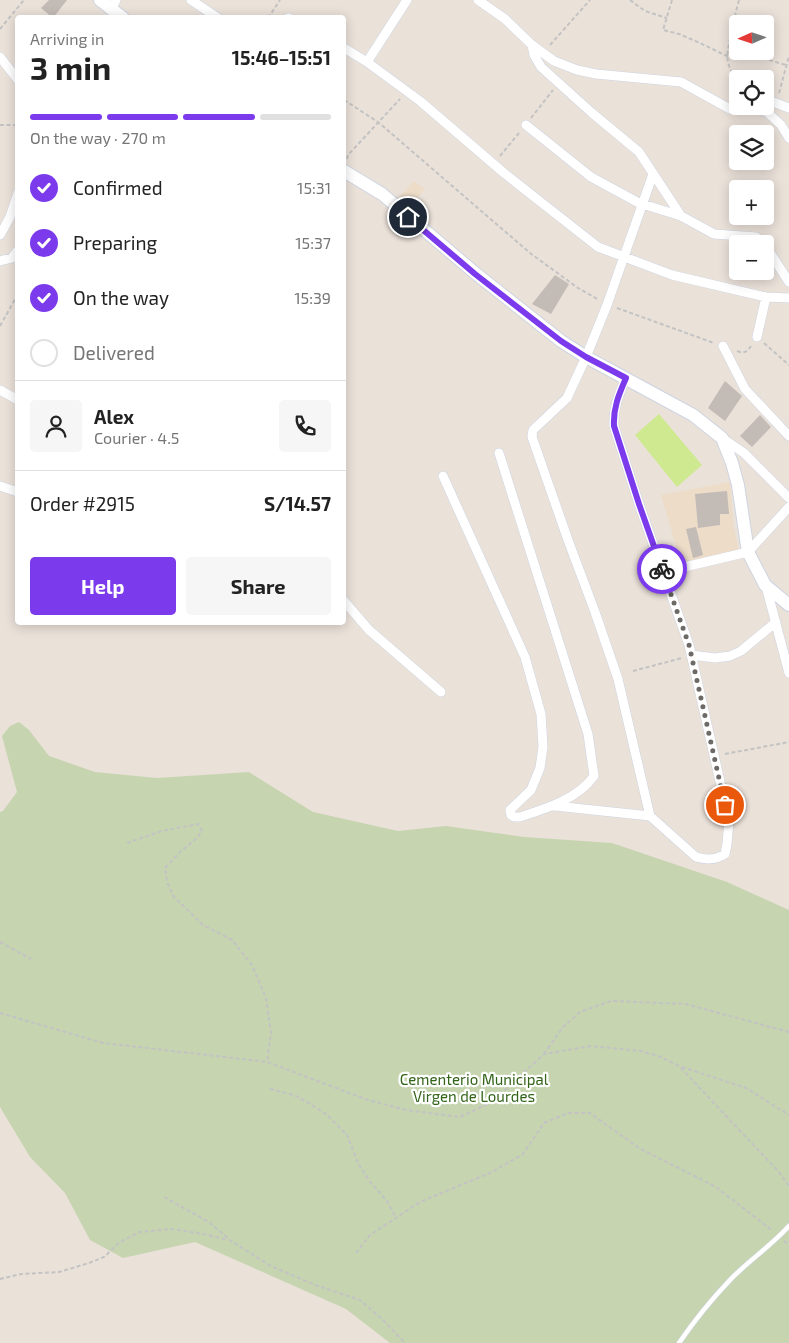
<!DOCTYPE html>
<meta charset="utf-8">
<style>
:root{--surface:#fff;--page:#f6f6f6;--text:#222;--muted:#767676;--line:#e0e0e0;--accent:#7c3aed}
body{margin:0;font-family:"Exo 2",sans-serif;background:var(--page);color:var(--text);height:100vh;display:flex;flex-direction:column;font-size:19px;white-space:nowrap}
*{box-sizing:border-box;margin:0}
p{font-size:16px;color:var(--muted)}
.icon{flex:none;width:28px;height:28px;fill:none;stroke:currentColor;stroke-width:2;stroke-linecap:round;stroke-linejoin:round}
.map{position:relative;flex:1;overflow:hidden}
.side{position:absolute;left:15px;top:15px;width:331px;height:610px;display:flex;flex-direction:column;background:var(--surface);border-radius:5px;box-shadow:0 2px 12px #0003}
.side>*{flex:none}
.needle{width:32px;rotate:267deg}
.fabs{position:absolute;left:729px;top:15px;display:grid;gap:10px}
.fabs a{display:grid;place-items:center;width:45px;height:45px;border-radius:5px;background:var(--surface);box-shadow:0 2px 12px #0003;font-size:25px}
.pin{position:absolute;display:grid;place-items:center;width:42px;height:42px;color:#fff;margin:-21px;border:2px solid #fff;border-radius:50%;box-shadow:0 1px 5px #0007}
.courier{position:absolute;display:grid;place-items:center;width:50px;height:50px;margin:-25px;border:4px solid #7c3aed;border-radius:50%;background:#fff;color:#222;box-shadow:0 1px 6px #0007}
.summary em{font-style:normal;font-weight:700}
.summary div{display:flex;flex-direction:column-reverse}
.summary{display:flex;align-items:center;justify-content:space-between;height:85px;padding:0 15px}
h1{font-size:32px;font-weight:700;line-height:38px}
.bar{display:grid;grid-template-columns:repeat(4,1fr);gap:8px 5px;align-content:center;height:60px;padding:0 15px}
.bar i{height:6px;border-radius:4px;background:var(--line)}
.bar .current{background:var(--accent)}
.bar p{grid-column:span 4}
.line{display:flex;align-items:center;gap:12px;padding:0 15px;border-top:1px solid var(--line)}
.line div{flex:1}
.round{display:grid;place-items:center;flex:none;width:52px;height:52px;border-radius:5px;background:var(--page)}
ol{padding:0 15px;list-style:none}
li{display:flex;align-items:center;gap:15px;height:55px}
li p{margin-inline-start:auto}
li .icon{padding:5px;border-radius:50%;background:var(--accent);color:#fff;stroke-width:4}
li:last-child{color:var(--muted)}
li i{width:28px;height:28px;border:2px solid var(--line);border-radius:50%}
.action{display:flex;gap:10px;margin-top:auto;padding:10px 15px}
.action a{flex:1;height:58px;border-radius:5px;background:var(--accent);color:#fff;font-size:20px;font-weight:700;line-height:58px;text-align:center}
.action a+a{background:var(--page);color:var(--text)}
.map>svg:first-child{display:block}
.education{fill:#ecdcc8}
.cemetery{fill:#c6d4b0}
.pitch{fill:#cfe990}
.building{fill:#c3bbb6}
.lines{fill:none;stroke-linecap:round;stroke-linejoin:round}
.lane-casing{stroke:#ced4e1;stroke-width:5.5}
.street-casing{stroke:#ced4e1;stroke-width:10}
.secondary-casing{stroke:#ced4e1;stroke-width:14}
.path{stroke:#c3c3c3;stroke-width:2;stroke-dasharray:4 2.5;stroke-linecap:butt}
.lane{stroke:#fff;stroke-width:4.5}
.street{stroke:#fff;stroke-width:9}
.secondary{stroke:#fff;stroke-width:12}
.done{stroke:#6c6966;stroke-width:5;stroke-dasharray:0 9}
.route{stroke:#7c3aed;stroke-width:6}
.labels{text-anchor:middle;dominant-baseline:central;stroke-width:4.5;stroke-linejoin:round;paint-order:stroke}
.park-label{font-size:15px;fill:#326319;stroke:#fff}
</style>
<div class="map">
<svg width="789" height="1343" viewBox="0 0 789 1343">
<rect width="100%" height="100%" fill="#eae1d9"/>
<path class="education" d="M414,181L425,189L411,205L400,196Z
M730,482L733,523L737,542L738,548L736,552L681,563L661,495Z"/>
<path class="cemetery" d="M19,722L29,730L49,756L95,772L157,778L249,772L313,812L398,831L446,826L524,837L612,843L727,882L789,910V1343H390L346,1309L195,1242L123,1258L90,1240L65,1193L30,1157L0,1107V812L3,811L17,792L2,736L10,726Z"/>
<path class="pitch" d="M659,414L702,465L677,487L635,435Z"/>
<path class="building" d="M49,0H67L53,18L41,8Z
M555,275L569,284L551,314L532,304Z
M725,381L742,396L725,421L708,408Z
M760,415L771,427L752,447L740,436Z
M727,491L729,514H720V525L698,528L695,494Z
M696,527L703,555L693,558L686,529Z"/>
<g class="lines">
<defs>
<path id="lane" d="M679,1343C694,1321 711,1300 730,1280C748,1261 771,1246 789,1226"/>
<path id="street" d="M191,0L218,18
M478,0L505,19L532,45L534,55L541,67L592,113L639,152L681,216L714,234L756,237L764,244
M111,9L116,0
M288,18H289
M532,45L554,61L577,70L596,74L681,82L730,109L753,108L767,112L781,125L789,138
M344,48L367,62L420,101L504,173L598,247L672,275L766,297L789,298
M0,57L18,80
M367,62L407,0
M765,99L789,108
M526,125L591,177L639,203L681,216
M0,235L10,217L18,193
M765,245L789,282
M0,261L12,258L18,250
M757,337L766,297
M723,346L745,389L789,436
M626,378C619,394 613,408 614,426L639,504L689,645L729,821L727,844L725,854C716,860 706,860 696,857L650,816L618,679L595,612L568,540L532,437L533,430L567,398L586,357L607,305L653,174
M0,390L18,400
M722,438L744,453L789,498
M443,476L525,657L541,714L543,747L540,768L531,790L510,810L511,815L514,817H520C545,809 578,799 594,776L588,734L499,453
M0,486L18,492
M680,568L748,552L789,507
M766,586L789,673
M344,601L369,630L441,692
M691,655L715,658L730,656L741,651L776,622
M555,806L650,816"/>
<path id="secondary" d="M100,0L123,18
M344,171L382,194L475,273L561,341L586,357L693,415L722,438L732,463L738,485L748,552L765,585L789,605"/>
</defs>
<use href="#lane" class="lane-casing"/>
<use href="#street" class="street-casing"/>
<use href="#secondary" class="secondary-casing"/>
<path class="path" d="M630,0L645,11L667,18
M672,0L663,30L679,34L700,43L727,56H745L762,58L786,65
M268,18L280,0
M0,29L24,0
M550,45L590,0
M738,92L735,79L729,66L727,56L732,27L739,0
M779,93L789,56
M344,100L378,122L530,253L578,288L599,300
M531,118L553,90
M0,125H18
M500,156L519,133
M347,159L348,155L400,99
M617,308L714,343
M0,326L18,294
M764,343L789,365
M737,351C744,354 747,352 751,346
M633,671L682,658
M725,754L789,742
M127,843L162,831L198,824L202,831L197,838L178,854L165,868L167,882L174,897L203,925L232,940L252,965L266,998L271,1033L267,1062
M0,942L31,959
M0,1013L103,1043L267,1062L368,1100L406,1110L460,1117L492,1102L544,1054L591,1046L641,1051L661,1057L679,1066L778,1171L789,1186
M544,1054L563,1027L580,1012L611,1001L686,1004L789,1032
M682,1067L746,1088L789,1115
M270,1089L294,1095L309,1103L327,1115L347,1135L358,1163L370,1182L387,1201L396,1218
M164,1197L209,1222L230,1240L269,1265L315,1285L360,1300L383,1320L405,1343
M784,1241L789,1245
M356,1253L370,1235L420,1202L492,1172L523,1154L544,1123L568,1113H590L639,1148L716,1187L773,1231
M0,1279L21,1274L59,1272L89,1263L104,1257L120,1242L140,1232L172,1229L204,1234L228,1240"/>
<use href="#lane" class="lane"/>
<use href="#street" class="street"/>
<use href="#secondary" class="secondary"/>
</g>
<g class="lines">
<path class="done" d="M662,569L689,645L725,805"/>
<path class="route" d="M408,217L475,274L561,341L586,357L626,378C619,394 613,408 614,426L639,504L662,569"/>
</g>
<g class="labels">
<g class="park-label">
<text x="474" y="1079">Cementerio Municipal<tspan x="474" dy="17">Virgen de Lourdes</tspan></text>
</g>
</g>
</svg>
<div class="fabs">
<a><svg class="needle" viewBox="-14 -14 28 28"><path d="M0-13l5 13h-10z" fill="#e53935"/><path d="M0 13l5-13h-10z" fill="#767676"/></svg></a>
<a><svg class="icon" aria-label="locate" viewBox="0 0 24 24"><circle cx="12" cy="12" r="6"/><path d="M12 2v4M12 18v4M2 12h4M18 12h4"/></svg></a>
<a><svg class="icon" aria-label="layers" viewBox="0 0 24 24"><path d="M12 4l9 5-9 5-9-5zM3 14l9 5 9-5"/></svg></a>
<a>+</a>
<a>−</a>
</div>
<div class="pin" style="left:725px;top:805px;background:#ea580c"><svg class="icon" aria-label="bag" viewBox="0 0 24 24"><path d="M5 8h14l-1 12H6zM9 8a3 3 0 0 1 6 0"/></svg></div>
<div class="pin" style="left:408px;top:217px;background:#1f2937"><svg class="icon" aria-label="home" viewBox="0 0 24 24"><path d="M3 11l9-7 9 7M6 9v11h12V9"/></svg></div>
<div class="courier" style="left:662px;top:569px"><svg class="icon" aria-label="bike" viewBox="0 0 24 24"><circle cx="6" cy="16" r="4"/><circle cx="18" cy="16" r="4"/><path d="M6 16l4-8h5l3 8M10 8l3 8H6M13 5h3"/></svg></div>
<section class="side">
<div class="summary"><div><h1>3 min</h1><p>Arriving in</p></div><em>15:46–15:51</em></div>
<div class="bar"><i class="current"></i><i class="current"></i><i class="current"></i><i></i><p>On the way · 270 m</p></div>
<ol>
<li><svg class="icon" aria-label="check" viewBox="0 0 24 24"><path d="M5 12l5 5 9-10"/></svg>Confirmed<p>15:31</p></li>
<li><svg class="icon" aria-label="check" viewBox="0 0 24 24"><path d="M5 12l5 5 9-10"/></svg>Preparing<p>15:37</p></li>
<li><svg class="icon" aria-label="check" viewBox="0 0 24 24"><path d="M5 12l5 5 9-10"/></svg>On the way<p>15:39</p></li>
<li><i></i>Delivered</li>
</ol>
<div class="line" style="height:90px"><a class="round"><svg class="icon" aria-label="person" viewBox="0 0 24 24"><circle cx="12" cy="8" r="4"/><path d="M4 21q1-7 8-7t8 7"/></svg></a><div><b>Alex</b><p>Courier · 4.5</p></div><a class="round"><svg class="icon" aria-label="phone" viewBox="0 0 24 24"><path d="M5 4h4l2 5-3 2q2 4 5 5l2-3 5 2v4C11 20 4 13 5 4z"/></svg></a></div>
<div class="line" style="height:65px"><div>Order #2915</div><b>S/14.57</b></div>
<div class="action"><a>Help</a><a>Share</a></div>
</section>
</div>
